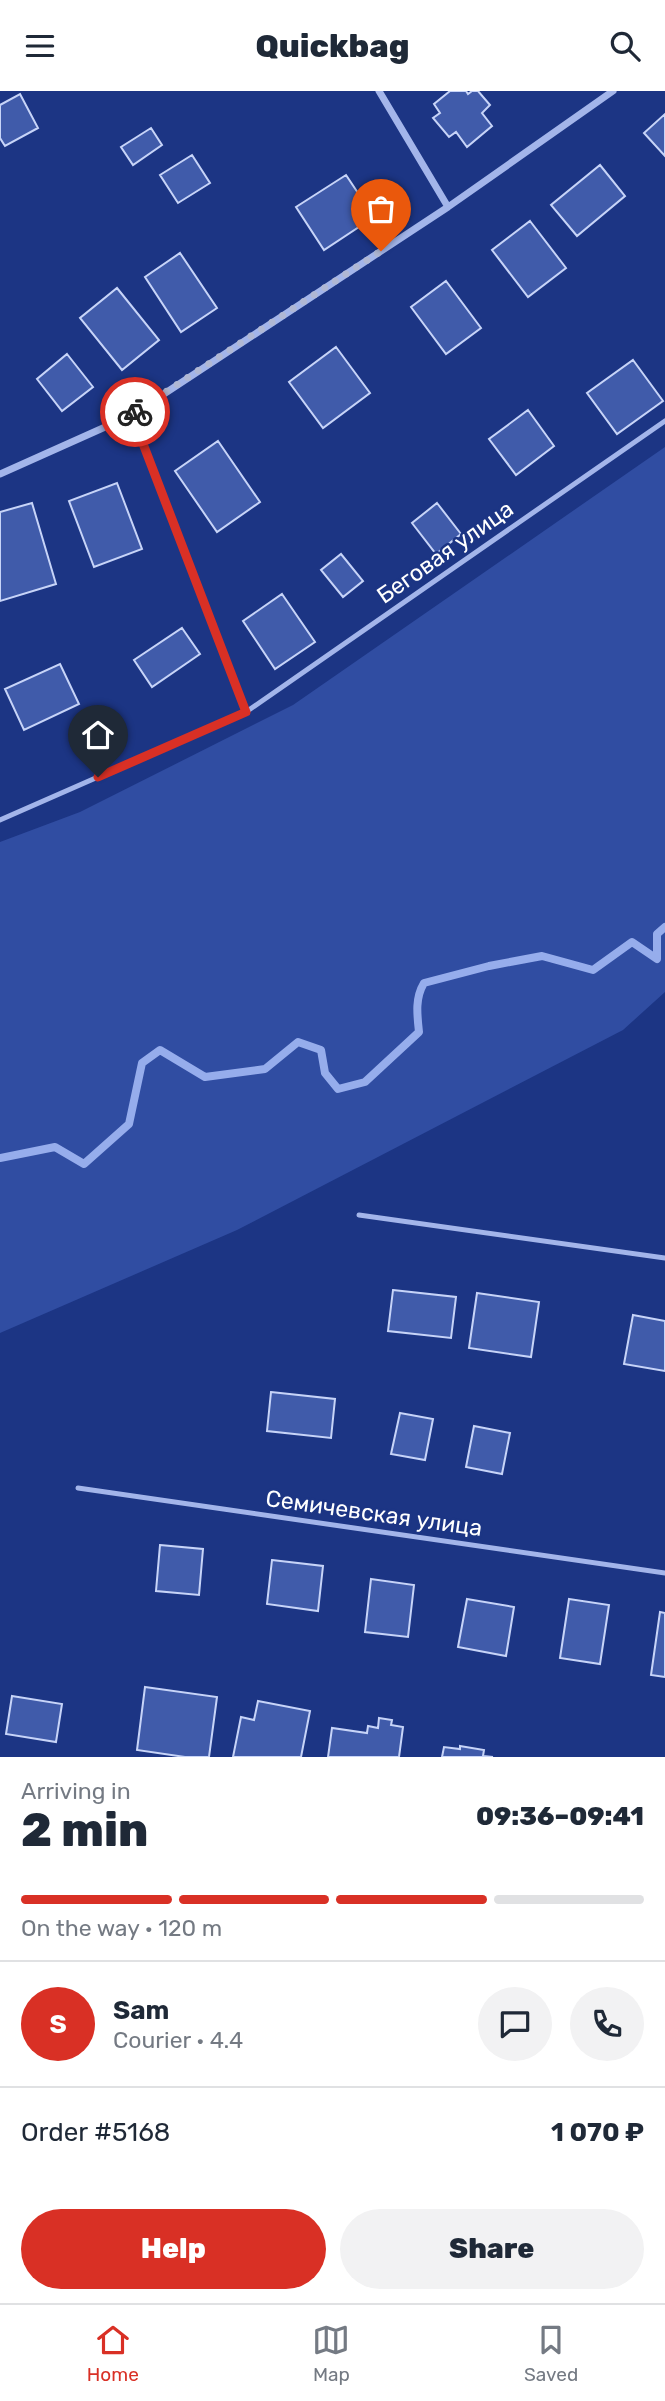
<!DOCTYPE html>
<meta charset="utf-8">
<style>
:root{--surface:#fff;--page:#f2f2f3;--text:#1f2937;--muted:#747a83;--line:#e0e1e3;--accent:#d93025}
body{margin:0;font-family:Rubik,sans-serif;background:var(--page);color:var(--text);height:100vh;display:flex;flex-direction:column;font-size:26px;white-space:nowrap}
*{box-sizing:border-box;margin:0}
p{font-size:23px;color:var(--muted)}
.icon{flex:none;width:38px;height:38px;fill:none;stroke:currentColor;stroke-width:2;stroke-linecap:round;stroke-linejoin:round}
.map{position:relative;height:1666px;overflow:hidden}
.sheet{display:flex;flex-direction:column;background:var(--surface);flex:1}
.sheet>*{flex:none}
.pin{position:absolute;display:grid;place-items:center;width:60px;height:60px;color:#fff;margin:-72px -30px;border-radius:50% 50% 50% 0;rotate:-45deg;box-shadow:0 0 7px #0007}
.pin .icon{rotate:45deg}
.courier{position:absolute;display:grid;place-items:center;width:70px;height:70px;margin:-35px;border:5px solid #d93025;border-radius:50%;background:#fff;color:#222;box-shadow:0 2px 9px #0007}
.overview em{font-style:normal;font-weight:800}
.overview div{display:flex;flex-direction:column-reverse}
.overview{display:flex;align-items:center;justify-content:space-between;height:119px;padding:0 21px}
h1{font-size:46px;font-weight:800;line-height:52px}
.bar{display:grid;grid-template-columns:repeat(4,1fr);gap:10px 7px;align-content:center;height:84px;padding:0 21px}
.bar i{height:9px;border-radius:5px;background:var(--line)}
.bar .selected{background:var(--accent)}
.bar p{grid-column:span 4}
.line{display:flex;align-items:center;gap:18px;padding:0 21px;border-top:2px solid var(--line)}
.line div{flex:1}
.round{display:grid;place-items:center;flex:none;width:74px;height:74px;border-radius:37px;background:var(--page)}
.primary-button{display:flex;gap:14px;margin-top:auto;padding:14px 21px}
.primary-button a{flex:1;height:80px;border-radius:42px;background:var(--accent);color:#fff;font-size:28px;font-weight:800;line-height:80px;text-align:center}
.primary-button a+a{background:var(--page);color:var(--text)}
header{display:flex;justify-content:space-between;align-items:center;height:91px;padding:0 21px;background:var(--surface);font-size:32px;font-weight:800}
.dock{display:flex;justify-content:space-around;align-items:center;height:98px;border-top:2px solid var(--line);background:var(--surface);font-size:19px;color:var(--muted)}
.dock a{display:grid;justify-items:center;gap:4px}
.dock .selected{color:var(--accent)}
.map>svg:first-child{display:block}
.green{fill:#304da2}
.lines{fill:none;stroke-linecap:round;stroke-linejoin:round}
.stream{stroke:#96adec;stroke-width:8}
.building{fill:#405baa;stroke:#c7d4f8;stroke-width:2}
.service{stroke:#a3b5ea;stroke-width:5}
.minor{stroke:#a3b5ea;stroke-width:7}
.done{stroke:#b0b8d4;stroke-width:7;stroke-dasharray:0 12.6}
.route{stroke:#d93025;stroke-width:9}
.labels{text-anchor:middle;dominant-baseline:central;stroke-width:5;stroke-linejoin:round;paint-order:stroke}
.street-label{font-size:23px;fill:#fff;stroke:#1c3584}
</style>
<header><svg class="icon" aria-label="menu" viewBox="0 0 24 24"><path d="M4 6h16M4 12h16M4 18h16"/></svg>Quickbag<svg class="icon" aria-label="search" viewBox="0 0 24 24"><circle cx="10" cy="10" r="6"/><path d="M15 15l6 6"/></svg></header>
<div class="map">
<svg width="665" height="1666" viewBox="0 0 665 1666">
<rect width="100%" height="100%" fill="#1c3584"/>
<path class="green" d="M665,356V901L623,939L237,1139L0,1242V751L80,721L293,614Z"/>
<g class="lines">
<path class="stream" d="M0,1067L55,1056L84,1073L129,1033L142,972L160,959L205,986L265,978L298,951L321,959L325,982L338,998L365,991L419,941C417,923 415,907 424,892L489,875L542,865L593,879L632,851L657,868V843L665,836"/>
</g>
<path class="building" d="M450,0H466L468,3L472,0H478L490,14L482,22L492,35L467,56L456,41L449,46L433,27L440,22L434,13Z
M20,3L38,37L5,55L0,47V14Z
M665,23V65L644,42Z
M151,37L162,54L133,74L121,56Z
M192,64L210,92L178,112L160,84Z
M600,74L625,105L577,145L551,114Z
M346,84L374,126L324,159L296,116Z
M530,130L566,177L528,206L492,159Z
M180,162L217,217L181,241L145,186Z
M446,190L481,237L446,263L411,216Z
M117,197L159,249L122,279L80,227Z
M336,256L370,302L323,337L289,291Z
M67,263L93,296L62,320L37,288Z
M633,269L663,310L617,343L587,302Z
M528,319L554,355L516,384L489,348Z
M218,350L260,411L217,441L175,380Z
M117,392L142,458L94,476L69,410Z
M32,412L56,493L0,510V421Z
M437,412L461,443L436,463L412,432Z
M341,463L363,490L343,506L321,479Z
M282,503L315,551L275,578L243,530Z
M182,537L200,563L152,596L134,569Z
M60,573L79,613L24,639L5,598Z
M393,1199L456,1206L451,1247L388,1240Z
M477,1202L539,1211L531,1266L469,1257Z
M633,1224L665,1230V1280L624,1273Z
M271,1301L335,1308L331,1347L267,1340Z
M400,1322L433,1328L425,1369L391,1363Z
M474,1335L510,1342L502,1383L466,1376Z
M160,1454L203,1458L199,1504L156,1500Z
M272,1469L323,1475L318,1520L267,1513Z
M371,1488L414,1494L408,1546L365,1541Z
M467,1508L514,1516L506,1565L458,1556Z
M569,1508L609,1514L600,1573L560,1567Z
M660,1521L665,1522V1586L651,1584Z
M145,1596L217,1606L209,1666H185L137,1659Z
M12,1605L62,1613L56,1651L6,1643Z
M258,1610L310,1620L301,1666H233L241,1626L254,1629Z
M379,1627L392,1629L391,1634L403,1636L399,1666H328L332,1637L367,1642L368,1635L378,1637Z
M460,1655L484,1659L483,1665L493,1666H442L444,1656L460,1658Z"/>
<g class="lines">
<path class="service" d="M132,324L246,621L665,330
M0,729L246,621
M359,1124L665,1167
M78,1397L665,1482"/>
<path class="minor" d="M379,0L448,116
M0,383L132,324L448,116L613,0"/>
</g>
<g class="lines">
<path class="done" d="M135,321L381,160"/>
<path class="route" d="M98,686L246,621L132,324L135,321"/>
</g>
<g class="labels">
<g class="street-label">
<text transform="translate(445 461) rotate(-35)">Беговая улица</text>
<text transform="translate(374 1422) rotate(8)">Семичевская улица</text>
</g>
</g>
</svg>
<div class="pin" style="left:381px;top:160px;background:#ea580c"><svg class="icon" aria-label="bag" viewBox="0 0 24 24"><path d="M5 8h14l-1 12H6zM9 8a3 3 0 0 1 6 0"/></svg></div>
<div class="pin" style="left:98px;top:686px;background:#1f2937"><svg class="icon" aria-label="home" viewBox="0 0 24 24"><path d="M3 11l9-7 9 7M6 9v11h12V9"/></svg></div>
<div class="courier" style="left:135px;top:321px"><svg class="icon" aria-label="bike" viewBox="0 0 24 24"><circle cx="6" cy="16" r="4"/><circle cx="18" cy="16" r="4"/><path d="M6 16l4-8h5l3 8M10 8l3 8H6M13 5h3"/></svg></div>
</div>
<section class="sheet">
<div class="overview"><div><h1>2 min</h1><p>Arriving in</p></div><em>09:36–09:41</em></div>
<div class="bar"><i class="selected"></i><i class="selected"></i><i class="selected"></i><i></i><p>On the way · 120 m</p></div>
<div class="line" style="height:126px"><b class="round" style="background:var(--accent);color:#fff">S</b><div><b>Sam</b><p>Courier · 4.4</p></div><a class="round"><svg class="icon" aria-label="chat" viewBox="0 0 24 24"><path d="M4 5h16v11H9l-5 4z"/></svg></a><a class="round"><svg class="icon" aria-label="phone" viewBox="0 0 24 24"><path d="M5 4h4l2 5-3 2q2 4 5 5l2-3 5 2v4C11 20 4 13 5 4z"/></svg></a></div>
<div class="line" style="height:91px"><div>Order #5168</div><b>1 070 ₽</b></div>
<div class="primary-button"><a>Help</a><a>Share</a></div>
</section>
<nav class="dock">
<a class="selected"><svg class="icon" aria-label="home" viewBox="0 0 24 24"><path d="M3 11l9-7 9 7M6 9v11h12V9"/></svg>Home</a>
<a><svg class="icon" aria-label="map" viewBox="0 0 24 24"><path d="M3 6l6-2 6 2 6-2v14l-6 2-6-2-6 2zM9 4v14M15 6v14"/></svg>Map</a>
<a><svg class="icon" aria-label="saved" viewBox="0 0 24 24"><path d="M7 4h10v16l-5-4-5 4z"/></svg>Saved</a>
</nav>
